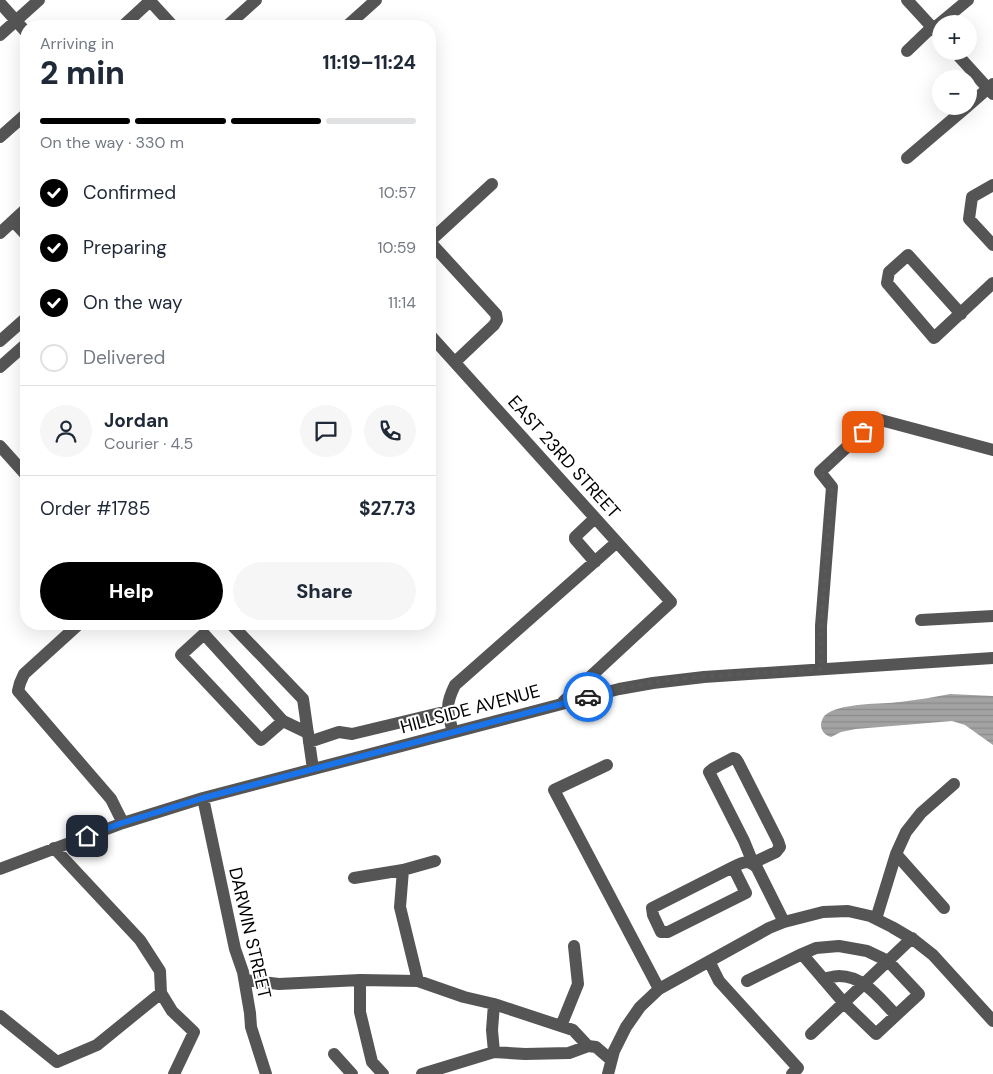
<!DOCTYPE html>
<meta charset="utf-8">
<style>
:root{--surface:#fff;--page:#f6f6f7;--text:#1f2937;--muted:#747a83;--line:#e0e1e3;--accent:#000}
body{margin:0;font-family:"DM Sans",sans-serif;background:var(--page);color:var(--text);height:100vh;display:flex;flex-direction:column;font-size:19px;white-space:nowrap}
*{box-sizing:border-box;margin:0}
p{font-size:16px;color:var(--muted)}
.icon{flex:none;width:28px;height:28px;fill:none;stroke:currentColor;stroke-width:2;stroke-linecap:round;stroke-linejoin:round}
.map{position:relative;flex:1;overflow:hidden}
.side{position:absolute;left:20px;top:20px;width:416px;height:610px;display:flex;flex-direction:column;background:var(--surface);border-radius:20px;box-shadow:0 5px 20px #0002}
.side>*{flex:none}
.fabs{position:absolute;left:932px;top:15px;display:grid;gap:10px}
.fabs a{display:grid;place-items:center;width:45px;height:45px;border-radius:50%;background:var(--surface);box-shadow:0 5px 20px #0002;font-size:25px}
.pin{position:absolute;display:grid;place-items:center;width:42px;height:42px;color:#fff;margin:-21px;border-radius:10px;box-shadow:0 2px 8px #0006}
.courier{position:absolute;display:grid;place-items:center;width:50px;height:50px;margin:-25px;border:4px solid #1a73e8;border-radius:50%;background:#fff;color:#222;box-shadow:0 1px 6px #0007}
.headline em{font-style:normal;font-weight:800}
.headline div{display:flex;flex-direction:column-reverse}
.headline{display:flex;align-items:center;justify-content:space-between;height:85px;padding:0 20px}
h1{font-size:32px;font-weight:800;line-height:38px}
.bar{display:grid;grid-template-columns:repeat(4,1fr);gap:8px 5px;align-content:center;height:60px;padding:0 20px}
.bar i{height:6px;border-radius:4px;background:var(--line)}
.bar .selected{background:var(--accent)}
.bar p{grid-column:span 4}
.line{display:flex;align-items:center;gap:12px;padding:0 20px;border-top:1px solid var(--line)}
.line div{flex:1}
.round{display:grid;place-items:center;flex:none;width:52px;height:52px;border-radius:26px;background:var(--page)}
ol{padding:0 20px;list-style:none}
li{display:flex;align-items:center;gap:15px;height:55px}
li p{margin-inline-start:auto}
li .icon{padding:5px;border-radius:50%;background:var(--accent);color:#fff;stroke-width:4}
li:last-child{color:var(--muted)}
li i{width:28px;height:28px;border:2px solid var(--line);border-radius:50%}
.action{display:flex;gap:10px;margin-top:auto;padding:10px 20px}
.action a{flex:1;height:58px;border-radius:30px;background:var(--accent);color:#fff;font-size:20px;font-weight:800;line-height:58px;text-align:center}
.action a+a{background:var(--page);color:var(--text)}
.map>svg:first-child{display:block}
.water{fill:url(#water-rules)}
.lines{fill:none;stroke-linecap:round;stroke-linejoin:round}
.minor{stroke:#555;stroke-width:12}
.done{stroke:#595959;stroke-width:5;stroke-dasharray:0 9}
.route{stroke:#1a73e8;stroke-width:6}
.labels{text-anchor:middle;dominant-baseline:central;stroke-width:4;stroke-linejoin:round;paint-order:stroke}
.street-label{font-size:18px;fill:#000;stroke:#fff}
</style>
<div class="map">
<svg width="993" height="1074" viewBox="0 0 993 1074">
<defs>
<pattern id="water-rules" width="6" height="5" patternUnits="userSpaceOnUse" patternTransform="scale(1.25)"><rect width="6" height="5" fill="#a3a3a3"/><path d="M0 2.5h6" fill="none" stroke="#8b8b8b"/></pattern>
</defs>
<rect width="100%" height="100%" fill="#fff"/>
<path class="water" d="M950,694L993,696V745L965,725L952,721L856,729L841,732L831,737C825,735 822,732 821,726C821,721 823,716 828,713C844,703 881,704 900,702C917,700 934,697 950,694Z"/>
<g class="lines">
<path class="minor" d="M907,0L941,37
M150,1L173,26
M0,3L26,32
M123,26L151,0
M227,26L256,0
M347,26L376,0
M933,29L968,0
M0,35L39,0
M907,51L932,27
M954,51L993,94
M969,105L993,84
M0,137L26,114
M907,158L968,106
M993,185L972,197L969,219L993,245
M13,221L26,235
M0,233L26,209
M430,241L492,184
M430,242L496,314L497,320L494,325L455,362
M961,314L908,255L889,272L887,283L934,338L993,283
M430,335L671,602L563,702
M0,341L26,318
M0,367L26,344
M0,446L26,475
M595,562L575,539V537L595,518
M921,620L993,616
M79,624L24,674L20,683L18,691L111,799L123,823
M231,624L303,699L313,769
M821,669V626L832,487L820,472L877,419L993,450
M283,721L261,740L181,655L204,634L283,721L308,733
M453,732C447,711 445,705 455,685L617,542
M309,742L339,732L352,734L448,711
M733,758L736,759L738,762L778,841L780,847L776,852L753,863L744,841L709,772L714,768Z
M607,765L554,790L659,989
M203,798L235,949L243,972L250,1013L251,1027L266,1074
M896,854L944,908
M733,867L746,893L668,932H661L653,915L652,908L733,867C743,862 749,859 757,868L784,922
M0,869L123,823L203,798L619,689L653,683L704,677L993,658
M403,870L400,907L418,981
M354,878L403,870L435,861
M876,919L896,854L906,832L921,813L954,784
M839,946L867,951L888,961L919,994L876,1034L844,1003L802,954L816,948Z
M709,961L719,981L798,1068L792,1074
M823,979C828,978 834,976 839,976C864,976 880,999 896,1015
M245,980L279,984L360,980L418,981L464,997L494,1004L573,1030L588,1046
M360,980V1012L372,1062L383,1074
M747,981L802,954
M161,993L172,1011L194,1032L174,1074
M494,1004L492,1030L494,1052L525,1054L569,1053L588,1046L596,1047L611,1060
M0,1016L57,1062L97,1045L161,993L160,971L140,940L54,848
M561,1026L578,984L574,946
M811,1034L912,938
M334,1054L352,1074
M422,1074L494,1052
M608,1074L614,1051L626,1027L640,1007L659,989L769,928L784,922L823,912L848,911L870,916L892,927L914,940L933,955L993,1021"/>
</g>
<g class="lines">
<path class="done" d="M588,697C605,692 623,688 640,685C700,674 761,674 821,669V626L832,487L820,472L863,432"/>
<path class="route" d="M87,836L122,823L203,798L588,697"/>
</g>
<g class="labels">
<g class="street-label">
<text transform="translate(564 457) rotate(48)">EAST 23RD STREET</text>
<text transform="translate(470 709) rotate(-15)">HILLSIDE AVENUE</text>
<text transform="translate(250 933) rotate(77)">DARWIN STREET</text>
</g>
</g>
</svg>
<div class="fabs">
<a>+</a>
<a>−</a>
</div>
<div class="pin" style="left:863px;top:432px;background:#ea580c"><svg class="icon" aria-label="bag" viewBox="0 0 24 24"><path d="M5 8h14l-1 12H6zM9 8a3 3 0 0 1 6 0"/></svg></div>
<div class="pin" style="left:87px;top:836px;background:#1f2937"><svg class="icon" aria-label="home" viewBox="0 0 24 24"><path d="M3 11l9-7 9 7M6 9v11h12V9"/></svg></div>
<div class="courier" style="left:588px;top:697px"><svg class="icon" aria-label="car" viewBox="0 0 24 24"><path d="M5 17H2v-5l4-1 3-4h7l3 4 3 1v5h-3M9 17h6M6 11h13"/><circle cx="7" cy="17" r="2"/><circle cx="17" cy="17" r="2"/></svg></div>
<section class="side">
<div class="headline"><div><h1>2 min</h1><p>Arriving in</p></div><em>11:19–11:24</em></div>
<div class="bar"><i class="selected"></i><i class="selected"></i><i class="selected"></i><i></i><p>On the way · 330 m</p></div>
<ol>
<li><svg class="icon" aria-label="check" viewBox="0 0 24 24"><path d="M5 12l5 5 9-10"/></svg>Confirmed<p>10:57</p></li>
<li><svg class="icon" aria-label="check" viewBox="0 0 24 24"><path d="M5 12l5 5 9-10"/></svg>Preparing<p>10:59</p></li>
<li><svg class="icon" aria-label="check" viewBox="0 0 24 24"><path d="M5 12l5 5 9-10"/></svg>On the way<p>11:14</p></li>
<li><i></i>Delivered</li>
</ol>
<div class="line" style="height:90px"><a class="round"><svg class="icon" aria-label="person" viewBox="0 0 24 24"><circle cx="12" cy="8" r="4"/><path d="M4 21q1-7 8-7t8 7"/></svg></a><div><b>Jordan</b><p>Courier · 4.5</p></div><a class="round"><svg class="icon" aria-label="chat" viewBox="0 0 24 24"><path d="M4 5h16v11H9l-5 4z"/></svg></a><a class="round"><svg class="icon" aria-label="phone" viewBox="0 0 24 24"><path d="M5 4h4l2 5-3 2q2 4 5 5l2-3 5 2v4C11 20 4 13 5 4z"/></svg></a></div>
<div class="line" style="height:65px"><div>Order #1785</div><b>$27.73</b></div>
<div class="action"><a>Help</a><a>Share</a></div>
</section>
</div>
